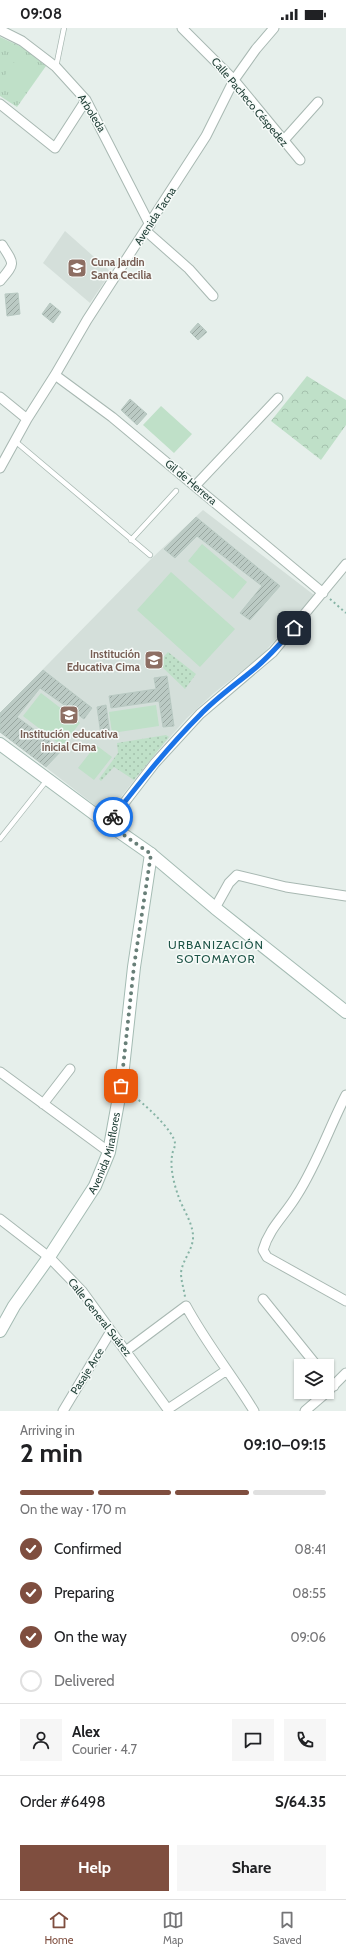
<!DOCTYPE html>
<meta charset="utf-8">
<style>
:root{--surface:#fff;--page:#f6f6f6;--text:#202124;--muted:#757577;--line:#e0e0e0;--accent:#7f4e3f}
body{margin:0;font-family:Cabin,sans-serif;background:var(--page);color:var(--text);height:100vh;display:flex;flex-direction:column;font-size:15px;white-space:nowrap}
*{box-sizing:border-box;margin:0}
p{font-size:13px;color:var(--muted)}
.icon{flex:none;width:22px;height:22px;fill:none;stroke:currentColor;stroke-width:2;stroke-linecap:round;stroke-linejoin:round}
.map{position:relative;height:1383px;overflow:hidden}
.side{display:flex;flex-direction:column;background:var(--surface);flex:1}
.side>*{flex:none}
.controls{position:absolute;left:294px;top:1331px;display:grid;gap:8px}
.controls a{display:grid;place-items:center;width:40px;height:40px;border-radius:0px;background:var(--surface);box-shadow:0 1px 3px #0004;font-size:20px}
.pin{position:absolute;display:grid;place-items:center;width:34px;height:34px;color:#fff;margin:-17px;border-radius:8px;box-shadow:0 2px 6px #0006}
.courier{position:absolute;display:grid;place-items:center;width:40px;height:40px;margin:-20px;border:3px solid #1a73e8;border-radius:50%;background:#fff;color:#222;box-shadow:0 1px 5px #0007}
.overview em{font-style:normal;font-weight:700}
.overview div{display:flex;flex-direction:column-reverse}
.overview{display:flex;align-items:center;justify-content:space-between;height:68px;padding:0 20px}
h1{font-size:26px;font-weight:700;line-height:30px}
.bar{display:grid;grid-template-columns:repeat(4,1fr);gap:6px 4px;align-content:center;height:48px;padding:0 20px}
.bar i{height:5px;border-radius:3px;background:var(--line)}
.bar .current{background:var(--accent)}
.bar p{grid-column:span 4}
.line{display:flex;align-items:center;gap:10px;padding:0 20px;border-top:1px solid var(--line)}
.line div{flex:1}
.round{display:grid;place-items:center;flex:none;width:42px;height:42px;border-radius:0px;background:var(--page)}
ol{padding:0 20px;list-style:none}
li{display:flex;align-items:center;gap:12px;height:44px}
li p{margin-inline-start:auto}
li .icon{padding:4px;border-radius:50%;background:var(--accent);color:#fff;stroke-width:4}
li:last-child{color:var(--muted)}
li i{width:22px;height:22px;border:2px solid var(--line);border-radius:50%}
.primary-button{display:flex;gap:8px;margin-top:auto;padding:8px 20px}
.primary-button a{flex:1;height:46px;border-radius:0px;background:var(--accent);color:#fff;font-size:16px;font-weight:700;line-height:46px;text-align:center}
.primary-button a+a{background:var(--page);color:var(--text)}
.status{display:flex;justify-content:space-between;align-items:center;height:28px;padding:0 20px;background:var(--surface);direction:ltr}
.status svg{height:11px;fill:currentColor}
.menu{display:flex;justify-content:space-around;align-items:center;height:56px;border-top:1px solid var(--line);background:var(--surface);font-size:11px;color:var(--muted)}
.menu a{display:grid;justify-items:center;gap:2px}
.menu .current{color:var(--accent)}
.map>svg:first-child{display:block}
.built{fill:#d4dfda}
.grass{fill:url(#grass-dots)}
.forest{fill:url(#forest-crowns)}
.park{fill:url(#park-tufts)}
.garden{fill:#bfe0c8}
.building{fill:url(#building-hatch);stroke:#b8c9c2}
.lines{fill:none;stroke-linecap:round;stroke-linejoin:round}
.lane-casing{stroke:#a8b8b2;stroke-width:6}
.street-casing{stroke:#a8b8b2;stroke-width:11}
.secondary-casing{stroke:#a4bbb3;stroke-width:14}
.path{stroke:#86b3a5;stroke-width:2;stroke-dasharray:2 3;stroke-linecap:butt}
.lane{stroke:#fff;stroke-width:4.5}
.street{stroke:#fff;stroke-width:9}
.secondary{stroke:#fff;stroke-width:12}
.done{stroke:#687f78;stroke-width:4;stroke-dasharray:0 7.2}
.route{stroke:#1a73e8;stroke-width:5}
.labels{text-anchor:middle;dominant-baseline:central;stroke-width:3;stroke-linejoin:round;paint-order:stroke}
.street-label{font-size:11px;fill:#24423a;stroke:#f7fbf9}
.education-label{font-size:11px;font-weight:bold;fill:#785e54;stroke:#f7fbf9;text-anchor:start}
.neighbourhood-label{font-size:12px;letter-spacing:1px;fill:#1f5548;stroke:#f7fbf9}
</style>
<div class="status"><b>09:08</b><svg viewBox="0 0 49 12"><path d="M0 12V9h3v3zM5 12V6h3v6zM10 12V3h3v9zM15 12V0h3v12zM26 1h20v11H26zM47 4h2v5h-2z"/></svg></div>
<div class="map">
<svg width="346" height="1383" viewBox="0 0 346 1383">
<defs>
<pattern id="grass-dots" width="8" height="8" patternUnits="userSpaceOnUse"><rect width="8" height="8" fill="#bfe0c8"/><path d="M2 2h.1M6 6h.1" fill="none" stroke="#a4c1ad" stroke-width="1.8" stroke-linecap="round"/></pattern>
<pattern id="forest-crowns" width="20" height="18" patternUnits="userSpaceOnUse"><rect width="20" height="18" fill="#bfe0c8"/><path d="M2 6a3 3 0 1 1 6 0M12 15a3 3 0 1 1 6 0" fill="none" stroke="#a4c1ad"/></pattern>
<pattern id="park-tufts" width="24" height="20" patternUnits="userSpaceOnUse"><rect width="24" height="20" fill="#bfe0c8"/><path d="M3 7l-1-3M5 7V3M7 7l1-3M15 17l-1-3M17 17v-4M19 17l1-3" fill="none" stroke="#a4c1ad"/></pattern>
<pattern id="building-hatch" width="6" height="6" patternUnits="userSpaceOnUse"><rect width="6" height="6" fill="#bbcac4"/><path d="M-1 1l2-2M0 6l6-6M5 7l2-2" fill="none" stroke="#98a6a0"/></pattern>
</defs>
<rect width="100%" height="100%" fill="#e6efeb"/>
<path class="built" d="M65,203L111,244L90,275L43,235Z
M203,482L314,567L262,627L214,665L187,690L155,726L113,779L101,782L0,704V685L152,530Z"/>
<path class="grass" d="M168,624L196,646L185,661L158,635Z
M166,707L169,709L134,752L114,739L101,753L99,751L118,725L117,715Z"/>
<path class="forest" d="M307,348L346,372V397L321,432L271,393Z"/>
<path class="park" d="M0,9L24,20L46,38L17,79L0,68Z"/>
<path class="garden" d="M21,25L39,39L16,70L0,58V54Z
M161,378L192,406L174,425L143,397Z
M202,516L247,554L233,571L188,533Z
M171,544L235,601L200,639L137,582Z
M41,665L80,695L62,718L23,688Z
M156,677L159,698L112,705L109,684Z
M96,717L112,729L94,752L78,740Z"/>
<path class="building" d="M18,265L20,286L7,288L5,266Z
M50,275L61,284L53,295L42,286Z
M198,295L207,304L198,312L190,304Z
M130,371L147,386L137,397L121,382Z
M196,489L280,558L250,592L240,585L262,558L197,508L175,530L164,521Z
M43,642L92,680L84,691L40,660L17,689L62,722L46,739L0,704V685Z
M167,648L174,698L163,699L159,673L111,680L109,668L156,661L154,650Z
M106,677L110,706L101,707L97,679Z"/>
<g class="lines">
<defs>
<path id="lane" d="M56,39L64,0
M15,413L150,527
M131,512L176,463
M0,811L47,752"/>
<path id="street" d="M182,0L234,52L300,132
M0,2L22,13L56,39L86,72L150,197
M0,76L55,120L86,72
M284,112L318,74
M146,203L189,241L213,268
M0,253C15,235 15,237 2,217
M55,347L112,389L323,565
M0,369L27,391
M0,440L27,391L55,347L87,292L206,108L234,52L256,21L274,0
M195,458L278,370
M108,796L155,735L200,686L273,624L346,536
M215,880L229,855L237,847L286,859L346,868
M0,1044L109,1124
M346,1067C329,1100 317,1136 297,1167C286,1186 269,1200 263,1222L267,1229L346,1273
M43,1076L70,1041
M0,1191L49,1229L82,1263L169,1383
M263,1271L317,1338
M127,1322L186,1278C206,1315 232,1347 254,1383
M327,1350L334,1358
M327,1364L346,1345
M168,1381L227,1342
M63,1383L111,1303
M305,1383L327,1364"/>
<g id="secondary">
<path d="M0,716L108,796L151,826L215,880L346,984"/>
<path id="s1" d="M0,1303L14,1278L49,1229L95,1158L109,1124L121,1058L134,939L151,826"/>
</g>
</defs>
<use href="#lane" class="lane-casing"/>
<use href="#street" class="street-casing"/>
<use href="#secondary" class="secondary-casing"/>
<path class="path" d="M330,571L346,585
M131,1066C142,1074 175,1103 175,1116C175,1120 172,1124 172,1128C170,1140 174,1156 178,1167C182,1180 192,1193 193,1207C194,1221 182,1232 181,1245C181,1253 184,1261 185,1269"/>
<use href="#lane" class="lane"/>
<use href="#street" class="street"/>
<use href="#secondary" class="secondary"/>
</g>
<g class="lines">
<path class="done" d="M113,789L108,796L151,826L134,938L121,1058"/>
<path class="route" d="M113,789C141,753 168,719 200,687C216,670 235,657 253,642C268,630 281,615 294,600"/>
</g>
<defs>
<symbol id="school-square" viewBox="-11 -11 22 22"><rect x="-9" y="-9" width="18" height="18" rx="4" fill="#8d6e63" stroke="#f7fbf9"/><path d="M0-5L7-2L0 1L-7-2ZM-4 1L0 2.5L4 1V4Q0 6-4 4Z" fill="#fff"/></symbol>
</defs>
<g fill-rule="evenodd">
<use href="#school-square" x="66" y="229" width="22" height="22"/>
<use href="#school-square" x="143" y="621" width="22" height="22"/>
<use href="#school-square" x="58" y="676" width="22" height="22"/>
</g>
<g class="labels">
<g class="street-label">
<text transform="translate(250 74) rotate(50)">Calle Pacheco Céspedez</text>
<text transform="translate(92 85) rotate(58)">Arboleda</text>
<text transform="translate(155 188) rotate(-57)">Avenida Tacna</text>
<text transform="translate(191 454) rotate(40)">Gil de Herrera</text>
<text stroke="none"><textPath href="#s1" startOffset="208">Avenida Miraflores</textPath></text>
<text transform="translate(100 1289) rotate(52)">Calle General Suárez</text>
<text transform="translate(87 1343) rotate(-58)">Pasaje Arce</text>
</g>
<g class="education-label">
<text x="91" y="234">Cuna Jardin<tspan x="91" dy="13">Santa Cecilia</tspan></text>
<text x="140" y="626" text-anchor="end">Institución<tspan x="140" dy="13">Educativa Cima</tspan></text>
<text x="69" y="706" text-anchor="middle">Institución educativa<tspan x="69" dy="13">inicial Cima</tspan></text>
</g>
<g class="neighbourhood-label">
<text x="216" y="916">URBANIZACIÓN<tspan x="216" dy="14">SOTOMAYOR</tspan></text>
</g>
</g>
</svg>
<div class="controls">
<a><svg class="icon" aria-label="layers" viewBox="0 0 24 24"><path d="M12 4l9 5-9 5-9-5zM3 14l9 5 9-5"/></svg></a>
</div>
<div class="pin" style="left:121px;top:1058px;background:#ea580c"><svg class="icon" aria-label="bag" viewBox="0 0 24 24"><path d="M5 8h14l-1 12H6zM9 8a3 3 0 0 1 6 0"/></svg></div>
<div class="pin" style="left:294px;top:600px;background:#1f2937"><svg class="icon" aria-label="home" viewBox="0 0 24 24"><path d="M3 11l9-7 9 7M6 9v11h12V9"/></svg></div>
<div class="courier" style="left:113px;top:789px"><svg class="icon" aria-label="bike" viewBox="0 0 24 24"><circle cx="6" cy="16" r="4"/><circle cx="18" cy="16" r="4"/><path d="M6 16l4-8h5l3 8M10 8l3 8H6M13 5h3"/></svg></div>
</div>
<section class="side">
<div class="overview"><div><h1>2 min</h1><p>Arriving in</p></div><em>09:10–09:15</em></div>
<div class="bar"><i class="current"></i><i class="current"></i><i class="current"></i><i></i><p>On the way · 170 m</p></div>
<ol>
<li><svg class="icon" aria-label="check" viewBox="0 0 24 24"><path d="M5 12l5 5 9-10"/></svg>Confirmed<p>08:41</p></li>
<li><svg class="icon" aria-label="check" viewBox="0 0 24 24"><path d="M5 12l5 5 9-10"/></svg>Preparing<p>08:55</p></li>
<li><svg class="icon" aria-label="check" viewBox="0 0 24 24"><path d="M5 12l5 5 9-10"/></svg>On the way<p>09:06</p></li>
<li><i></i>Delivered</li>
</ol>
<div class="line" style="height:72px"><a class="round"><svg class="icon" aria-label="person" viewBox="0 0 24 24"><circle cx="12" cy="8" r="4"/><path d="M4 21q1-7 8-7t8 7"/></svg></a><div><b>Alex</b><p>Courier · 4.7</p></div><a class="round"><svg class="icon" aria-label="chat" viewBox="0 0 24 24"><path d="M4 5h16v11H9l-5 4z"/></svg></a><a class="round"><svg class="icon" aria-label="phone" viewBox="0 0 24 24"><path d="M5 4h4l2 5-3 2q2 4 5 5l2-3 5 2v4C11 20 4 13 5 4z"/></svg></a></div>
<div class="line" style="height:52px"><div>Order #6498</div><b>S/64.35</b></div>
<div class="primary-button"><a>Help</a><a>Share</a></div>
</section>
<nav class="menu">
<a class="current"><svg class="icon" aria-label="home" viewBox="0 0 24 24"><path d="M3 11l9-7 9 7M6 9v11h12V9"/></svg>Home</a>
<a><svg class="icon" aria-label="map" viewBox="0 0 24 24"><path d="M3 6l6-2 6 2 6-2v14l-6 2-6-2-6 2zM9 4v14M15 6v14"/></svg>Map</a>
<a><svg class="icon" aria-label="saved" viewBox="0 0 24 24"><path d="M7 4h10v16l-5-4-5 4z"/></svg>Saved</a>
</nav>
